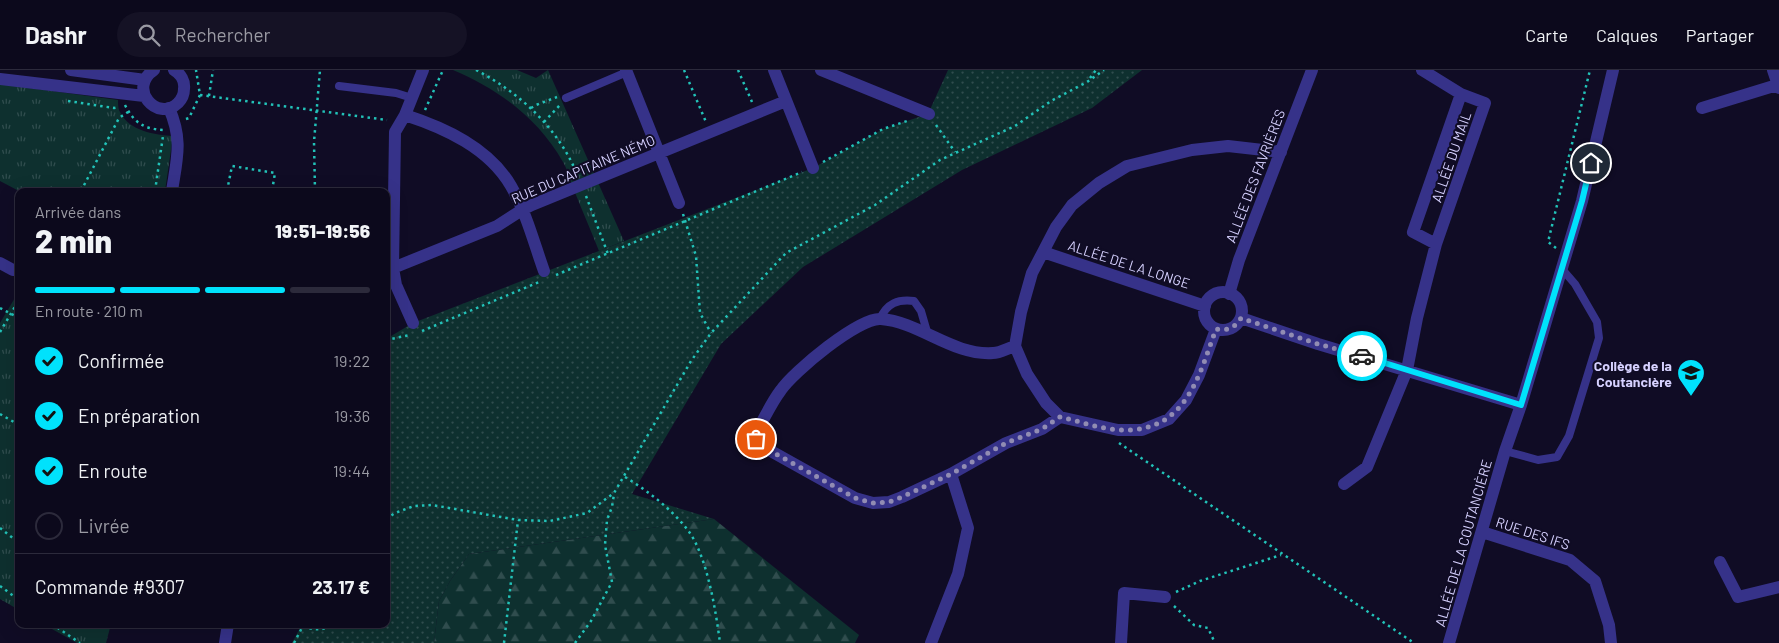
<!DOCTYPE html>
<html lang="fr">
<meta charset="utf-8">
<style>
:root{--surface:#0c091c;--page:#151225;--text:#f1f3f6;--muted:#9a9aa3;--line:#2c2a3b;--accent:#00e2fc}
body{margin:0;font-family:Barlow,sans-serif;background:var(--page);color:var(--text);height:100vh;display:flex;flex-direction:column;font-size:19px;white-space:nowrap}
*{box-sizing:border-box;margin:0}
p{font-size:16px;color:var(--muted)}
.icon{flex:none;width:28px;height:28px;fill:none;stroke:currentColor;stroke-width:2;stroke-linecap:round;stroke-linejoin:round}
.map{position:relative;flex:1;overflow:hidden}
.sheet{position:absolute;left:15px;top:118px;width:375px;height:440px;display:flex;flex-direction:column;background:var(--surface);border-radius:10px;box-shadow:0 5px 20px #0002,0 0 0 1px var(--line)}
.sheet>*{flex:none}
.pin{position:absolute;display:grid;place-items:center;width:42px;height:42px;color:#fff;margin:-21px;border:2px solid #fff;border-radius:50%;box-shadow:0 1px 5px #0007}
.courier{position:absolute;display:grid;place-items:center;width:50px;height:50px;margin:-25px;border:4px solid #00e2fc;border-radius:50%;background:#fff;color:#222;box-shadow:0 1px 6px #0007}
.overview em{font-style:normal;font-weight:800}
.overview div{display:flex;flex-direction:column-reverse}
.overview{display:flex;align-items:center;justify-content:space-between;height:85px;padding:0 20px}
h1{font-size:32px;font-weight:800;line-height:38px}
.bar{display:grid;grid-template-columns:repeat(4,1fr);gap:8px 5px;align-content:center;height:60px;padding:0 20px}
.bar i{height:6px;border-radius:4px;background:var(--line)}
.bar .current{background:var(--accent)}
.bar p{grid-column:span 4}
.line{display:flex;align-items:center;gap:12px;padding:0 20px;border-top:1px solid var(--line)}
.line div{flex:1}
ol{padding:0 20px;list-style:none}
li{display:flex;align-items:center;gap:15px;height:55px}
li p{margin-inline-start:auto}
li .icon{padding:5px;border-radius:50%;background:var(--accent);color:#111;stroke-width:4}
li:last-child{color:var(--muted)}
li i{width:28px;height:28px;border:2px solid var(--line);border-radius:50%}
header{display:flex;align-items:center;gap:30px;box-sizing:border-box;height:70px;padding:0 25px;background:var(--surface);border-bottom:1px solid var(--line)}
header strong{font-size:24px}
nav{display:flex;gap:28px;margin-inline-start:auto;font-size:18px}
.search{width:350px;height:45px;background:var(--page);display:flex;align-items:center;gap:12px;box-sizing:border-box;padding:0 18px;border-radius:28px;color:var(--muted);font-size:19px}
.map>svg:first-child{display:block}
.grass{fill:url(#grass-tufts)}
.forest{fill:url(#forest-firs)}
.park{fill:url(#park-dots)}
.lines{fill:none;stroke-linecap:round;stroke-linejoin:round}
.path{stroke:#22c2b8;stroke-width:2.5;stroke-dasharray:2.5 4;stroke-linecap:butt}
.service{stroke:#363289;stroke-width:8}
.minor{stroke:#363289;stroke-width:12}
.tertiary{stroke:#363289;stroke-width:12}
.done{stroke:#918cb3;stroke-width:5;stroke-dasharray:0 9}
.route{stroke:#00e2fc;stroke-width:6}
.labels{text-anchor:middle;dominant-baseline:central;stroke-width:4;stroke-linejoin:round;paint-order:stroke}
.street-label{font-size:14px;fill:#d6d1ff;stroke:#100c25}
.poi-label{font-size:14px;font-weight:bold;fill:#d6d1ff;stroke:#100c25;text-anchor:end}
</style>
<header>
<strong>Dashr</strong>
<div class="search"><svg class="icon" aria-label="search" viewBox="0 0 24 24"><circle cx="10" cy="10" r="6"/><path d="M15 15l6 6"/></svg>Rechercher</div>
<nav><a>Carte</a><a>Calques</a><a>Partager</a></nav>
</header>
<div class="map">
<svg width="1779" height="573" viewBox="0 0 1779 573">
<defs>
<pattern id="grass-tufts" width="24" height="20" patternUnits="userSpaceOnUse" patternTransform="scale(1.25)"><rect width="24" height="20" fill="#0e302f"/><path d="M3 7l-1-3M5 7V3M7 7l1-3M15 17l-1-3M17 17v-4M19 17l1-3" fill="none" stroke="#304d4e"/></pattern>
<pattern id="forest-firs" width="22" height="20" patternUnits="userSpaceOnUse" patternTransform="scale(1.25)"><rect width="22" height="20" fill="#0e302f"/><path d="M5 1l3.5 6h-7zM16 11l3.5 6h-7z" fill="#304d4e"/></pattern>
<pattern id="park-dots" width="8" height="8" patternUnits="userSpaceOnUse" patternTransform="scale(1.25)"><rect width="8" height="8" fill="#0e302f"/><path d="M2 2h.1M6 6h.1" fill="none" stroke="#304d4e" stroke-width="1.8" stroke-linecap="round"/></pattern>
</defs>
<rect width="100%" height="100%" fill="#100c25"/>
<path class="grass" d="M453,0H517L536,8L548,0L624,171L599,181C591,161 582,140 574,120C570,111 568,100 563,92C538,48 498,19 453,0Z
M0,14L118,30C118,33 118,39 120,42C129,61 155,65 173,66L165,121H19L0,111Z
M19,221V540L0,529V253Z
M43,554H111L106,573H77Z"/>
<path class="forest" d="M714,449L859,565L855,573H434L439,531L450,511L469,484Z"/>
<path class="park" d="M948,0H1142L1092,38L962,100L803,197L721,274L632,424L714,449L469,484L450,511L439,531L434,573H292L302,554H386V269L413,253L813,98L883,59L928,44Z"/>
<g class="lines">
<path class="path" d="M476,0C520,23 558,58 577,104
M684,0L706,52
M738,0L752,32
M1090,8L1096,0
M200,25L387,50
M209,26L213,0
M68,31L114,38L119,37
M125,35C134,53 144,59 164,60
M531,38L536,35L557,27
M425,40L443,0
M186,49L189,48L200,25L196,0
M544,52L560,35
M936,55L955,82
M823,92L883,59L910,50
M81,121L119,48L128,42
M155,121L163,66
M227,121L232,96L275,103L272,121
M315,121L314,72L320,0
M586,126L608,184
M683,144L696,186L700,243L711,263
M1556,178L1548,172L1590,0
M556,205L802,102
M0,238L19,248
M422,261L539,212
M0,262L19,230
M386,270L410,265
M0,344L19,355
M1119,373L1414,573
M625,407C648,421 670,438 687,459C707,484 716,542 720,573
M386,449L395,443L414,436L432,435L518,450L550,451L587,443L614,423L691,291L711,263L786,183L875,135L940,90L1015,56L1051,31L1087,12L1104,0
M0,458L19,473
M0,516L19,530
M1176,522L1200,511L1281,485
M1174,536L1194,555L1208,558L1215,573
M52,554L80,573
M303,557C313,559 324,562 332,554
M294,573L304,554
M504,573L518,450
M575,573L591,551L612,512L605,475L607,450L612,437L614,424"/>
<path class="service" d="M339,16L396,23L412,28
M566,28L627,2
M880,249C887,233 898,229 914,231L921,241L928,265
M1505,381L1538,390L1557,387L1569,366L1599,268L1597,252L1575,214L1562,199"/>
<path class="minor" d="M626,0L679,133
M774,0L813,98
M821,0L929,44
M1422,0L1461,24
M1773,0L1779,18
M169,38C183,70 177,88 172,121
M1702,38L1777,15
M405,45C445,58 489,78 511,116C526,142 534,173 544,201
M1043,182L1205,236
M0,193L13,200
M393,198L497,156L522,140L532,135L786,31
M1204 241a19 19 0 1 1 38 0a19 19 0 1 1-38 0Z
M1229,224L1239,190L1312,0
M1241,248L1318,274L1521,335
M413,253L396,215L393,198L395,62L405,45L423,0
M1216,259L1199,305L1186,330L1169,349L1142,360H1118L1060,347L1046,333L1027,304L1015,276L1021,242L1032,203L1043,182L1056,157L1072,135L1099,113L1127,96L1192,80L1228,76L1281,82
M1015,276C1008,278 1000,283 993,283C953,286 920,252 881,249C859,247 793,302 781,320C771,333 764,349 756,363V369L760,375L855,428L873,433L889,432L902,427L951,404L1006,373L1042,359L1060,347
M1344,414L1367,397L1407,300L1417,248L1436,174L1485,33L1461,24L1413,162L1436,174
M1482,462L1570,490L1595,511L1609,555L1611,573
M1720,492L1738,527L1779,517
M225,573L228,554
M931,573L958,504L968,458L951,404
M1121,573L1124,523L1165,527
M1449,573L1505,381L1521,335L1582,131L1613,0"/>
<path class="tertiary" d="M71,0L145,10
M154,0C127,18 157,53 178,33C182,29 184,25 184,19C185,11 181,4 174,0
M0,9L144,26"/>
</g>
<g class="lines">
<path class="done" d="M756,369L760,375L855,428L873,433L889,432L902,427L951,404L1006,373L1042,359L1060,347C1079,351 1100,359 1120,360C1185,363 1198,309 1216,259C1227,261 1235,258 1241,248L1318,274L1362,286"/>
<path class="route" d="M1362,286L1521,335L1582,131L1591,93"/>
</g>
<defs>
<symbol id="school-pin" viewBox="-11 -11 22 30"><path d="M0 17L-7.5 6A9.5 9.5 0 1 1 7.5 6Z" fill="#00e2fc" stroke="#100c25"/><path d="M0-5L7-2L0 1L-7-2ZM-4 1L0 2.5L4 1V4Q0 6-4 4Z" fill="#111"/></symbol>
</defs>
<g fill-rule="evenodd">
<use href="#school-pin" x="1675" y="287" width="32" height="43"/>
</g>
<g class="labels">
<g class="street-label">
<text transform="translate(1451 87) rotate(-71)">ALLÉE DU MAIL</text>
<text transform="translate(583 99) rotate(-23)">RUE DU CAPITAINE NÉMO</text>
<text transform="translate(1255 106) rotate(-69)">ALLÉE DES FAVRIÈRES</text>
<text transform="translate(1129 194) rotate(18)">ALLÉE DE LA LONGE</text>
<text transform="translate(1533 463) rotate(18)">RUE DES IFS</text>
<text transform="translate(1463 473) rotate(-74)">ALLÉE DE LA COUTANCIÈRE</text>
</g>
<g class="poi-label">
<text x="1672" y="295">Collège de la<tspan x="1672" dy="16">Coutancière</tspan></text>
</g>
</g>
</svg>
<div class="pin" style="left:756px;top:369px;background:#ea580c"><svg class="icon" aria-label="bag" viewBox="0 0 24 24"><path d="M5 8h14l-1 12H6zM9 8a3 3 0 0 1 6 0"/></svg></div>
<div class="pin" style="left:1591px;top:93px;background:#1f2937"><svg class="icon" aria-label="home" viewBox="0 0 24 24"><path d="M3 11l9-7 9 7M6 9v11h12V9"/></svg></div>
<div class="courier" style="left:1362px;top:286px"><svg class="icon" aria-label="car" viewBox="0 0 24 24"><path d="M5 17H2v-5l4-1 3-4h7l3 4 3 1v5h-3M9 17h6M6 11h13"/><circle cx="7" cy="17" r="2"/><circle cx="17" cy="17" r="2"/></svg></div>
<section class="sheet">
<div class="overview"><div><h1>2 min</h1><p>Arrivée dans</p></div><em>19:51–19:56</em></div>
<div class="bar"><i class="current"></i><i class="current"></i><i class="current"></i><i></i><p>En route · 210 m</p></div>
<ol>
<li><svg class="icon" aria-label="check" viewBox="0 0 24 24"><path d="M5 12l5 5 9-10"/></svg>Confirmée<p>19:22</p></li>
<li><svg class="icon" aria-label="check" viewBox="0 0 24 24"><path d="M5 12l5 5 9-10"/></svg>En préparation<p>19:36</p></li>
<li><svg class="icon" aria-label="check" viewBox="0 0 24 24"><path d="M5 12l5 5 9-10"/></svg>En route<p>19:44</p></li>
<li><i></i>Livrée</li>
</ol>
<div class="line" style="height:65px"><div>Commande #9307</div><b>23.17 €</b></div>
</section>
</div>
